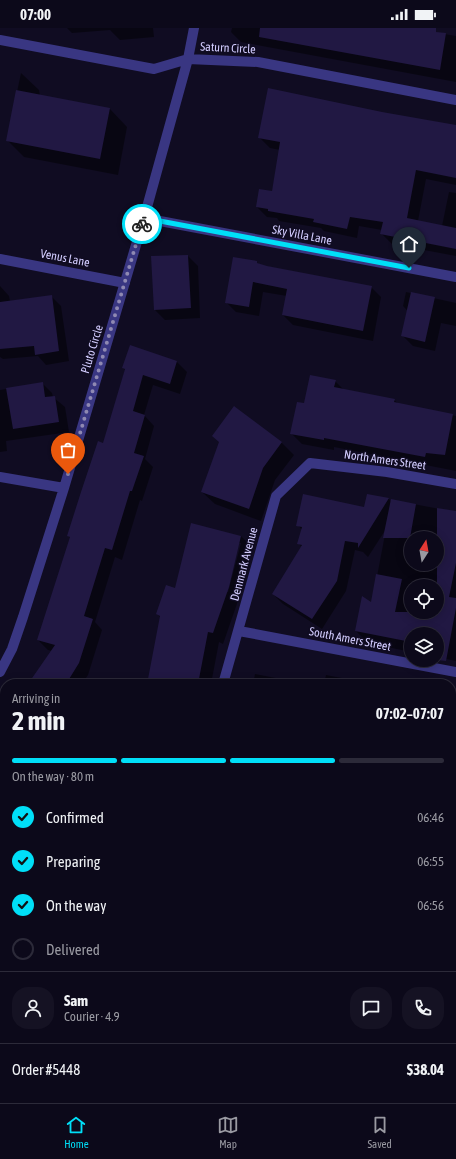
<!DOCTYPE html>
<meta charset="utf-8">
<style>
:root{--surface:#0c091a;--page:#151223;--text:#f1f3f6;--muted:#9a9aa2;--line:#2c2a39;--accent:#00dff8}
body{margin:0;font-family:"Asap Condensed",sans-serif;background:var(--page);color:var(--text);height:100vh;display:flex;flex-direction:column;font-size:15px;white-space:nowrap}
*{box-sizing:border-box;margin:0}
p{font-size:13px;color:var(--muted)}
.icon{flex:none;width:22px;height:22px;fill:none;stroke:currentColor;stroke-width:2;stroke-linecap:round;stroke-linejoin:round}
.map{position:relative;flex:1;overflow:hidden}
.sheet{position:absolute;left:0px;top:651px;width:456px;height:424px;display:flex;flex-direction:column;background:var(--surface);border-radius:16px 16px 0 0;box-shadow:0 2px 10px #0003,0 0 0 1px var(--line)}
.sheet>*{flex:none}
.needle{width:26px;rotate:11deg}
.fabs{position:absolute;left:404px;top:503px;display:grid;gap:8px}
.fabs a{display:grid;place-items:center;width:40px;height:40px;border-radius:50%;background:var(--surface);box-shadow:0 2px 10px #0003,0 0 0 1px var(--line);font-size:20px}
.pin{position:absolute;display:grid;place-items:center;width:34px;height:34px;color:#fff;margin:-41px -17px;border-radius:50% 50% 50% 0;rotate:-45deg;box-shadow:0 0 4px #0007}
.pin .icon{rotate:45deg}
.courier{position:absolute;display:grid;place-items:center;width:40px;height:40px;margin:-20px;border:3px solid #00dff8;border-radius:50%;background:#fff;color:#222;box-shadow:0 1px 5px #0007}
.summary em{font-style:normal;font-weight:700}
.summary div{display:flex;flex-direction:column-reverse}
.summary{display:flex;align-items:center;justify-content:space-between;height:68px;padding:0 12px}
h1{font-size:26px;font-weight:700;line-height:30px}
.bar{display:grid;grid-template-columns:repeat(4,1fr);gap:6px 4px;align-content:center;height:48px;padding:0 12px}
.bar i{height:5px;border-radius:3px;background:var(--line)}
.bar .on{background:var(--accent)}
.bar p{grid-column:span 4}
.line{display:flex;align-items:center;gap:10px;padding:0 12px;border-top:1px solid var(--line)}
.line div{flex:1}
.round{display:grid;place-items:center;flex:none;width:42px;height:42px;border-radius:16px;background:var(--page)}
ol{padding:0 12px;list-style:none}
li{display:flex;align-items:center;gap:12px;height:44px}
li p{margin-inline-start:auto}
li .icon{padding:4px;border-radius:50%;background:var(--accent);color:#111;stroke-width:4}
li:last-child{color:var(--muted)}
li i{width:22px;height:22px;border:2px solid var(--line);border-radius:50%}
.status{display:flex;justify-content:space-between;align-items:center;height:28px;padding:0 20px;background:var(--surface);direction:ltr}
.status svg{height:11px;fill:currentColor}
.tabs{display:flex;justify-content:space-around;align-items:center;height:56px;border-top:1px solid var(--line);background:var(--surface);font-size:11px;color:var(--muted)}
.tabs a{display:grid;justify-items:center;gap:2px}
.tabs .on{color:var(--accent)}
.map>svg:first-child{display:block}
.water{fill:#0a1f43}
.shadow{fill:#0007;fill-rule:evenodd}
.building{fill:#211843}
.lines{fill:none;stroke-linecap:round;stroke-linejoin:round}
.minor{stroke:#393682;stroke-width:10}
.done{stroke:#8f89b2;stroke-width:4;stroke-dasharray:0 7.2}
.route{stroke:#00dff8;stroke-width:5}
.labels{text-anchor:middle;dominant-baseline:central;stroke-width:3;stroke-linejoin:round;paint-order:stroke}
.street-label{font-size:12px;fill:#d3cdff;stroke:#100c22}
</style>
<div class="status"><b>07:00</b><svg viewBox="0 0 49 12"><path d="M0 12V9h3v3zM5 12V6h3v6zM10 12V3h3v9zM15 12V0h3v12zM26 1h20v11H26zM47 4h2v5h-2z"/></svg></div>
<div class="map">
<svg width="456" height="1075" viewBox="0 0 456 1075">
<rect width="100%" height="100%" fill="#100c22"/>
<path class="water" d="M94,1070H216L244,1075H93Z"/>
<path class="shadow" d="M67,0H153L154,9L120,12L110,2L72,5Z
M232,0H408L456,8V54L241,14L231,4Z
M21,45L39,62L46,105L57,71L110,81L127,99L118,147L24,129L7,112Z
M382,85L456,99V157L426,151L418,193L442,198L449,164L456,165V228L392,216L382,206V202L359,198L357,210L324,203L321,200L279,193L277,190L267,189L257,179L272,164L280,122L270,120L260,110Z
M188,228L198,238L200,290L165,292L155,282Z
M256,234L260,237L371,259L381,269L373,313L293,297L283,287L287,268L263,264L259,288L236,284L226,274Z
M0,258L9,268L10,273L51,268L61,278L69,333L46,337L38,328L3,331L0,329Z
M406,264L456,275V298L441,295L435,323L413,318L403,308L408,283L403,278Z
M130,318L177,334L187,344L180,366L153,357L144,387L154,398L145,431L153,439L142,473L140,472L122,532L115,529L95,594L102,602L88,647L82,656H30L52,623L48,622L38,612L71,510L68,508L104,416L125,342L123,340Z
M335,353L344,362L394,372L399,376L456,388V443L334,419V422L302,416L291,405L305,376Z
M42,355L52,365L53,369L65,379L69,404L6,413L7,423L0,424V362Z
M235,379L282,415L294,427L275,452L261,493L215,476L202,464Z
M368,467L389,471L391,474L392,472L456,484V633L437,629V606H411V624L368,615L356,603L372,575L386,501L368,529L363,524L355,522L346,563L322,601L283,576L273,566L302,519L298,515L302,502L298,497L365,480ZM411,510H437V536H411ZM411,558H437V584H411Z
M241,508L252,519L239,570L223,616L219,614L211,656H148L161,590L157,586L175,561ZM239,515H241L228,564H226Z
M255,646L286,652L290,656H253Z
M326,647L373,656H324Z
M451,671L456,672V732L451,731Z
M5,700V719L0,710V702Z
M451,765L456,766V817L451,816Z
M0,818L5,819V894L0,889Z
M451,852L456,853V910L451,909Z
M451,938L456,939V1001L451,1000Z
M5,956V979L0,971V959Z
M0,1013L5,1014V1070H53L52,1075H0Z
M451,1042L456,1043V1075H323L305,1070H451Z"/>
<path class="building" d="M260,0H436V4L446,5L440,42L259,9Z
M268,60L382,84L456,97V150L416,142L407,190L456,200V221L380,206L383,194L350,189L347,201L313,194L314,191L268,183V181L256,179L259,161L272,163L280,114L258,110Z
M16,62L110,80L100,131L6,113Z
M188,227L191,280L154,282L151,228Z
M233,229L257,233V235L267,238L372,258L363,303L282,287L287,261L253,254L249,279L225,275Z
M411,264L435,269L425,314L401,308Z
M52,267L59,323L35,327L34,318L0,321V274Z
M130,317L177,333L170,356L143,347L133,383L145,387L134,425L144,428L132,463H130L112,522L105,520L84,588L93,591L79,635L66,656H28L55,617L37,612L70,509L67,508L81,464L98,413L103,415L125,341L122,340Z
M310,347L336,352L334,359L395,371L394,374L453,386L445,427L426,425L425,429L324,410V412L290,406L297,374L304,375Z
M43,354L45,369L55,368L59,394L13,401L6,360Z
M234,378L282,414L263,440L249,481L201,464L219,414L212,408Z
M303,466L364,479L367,466L389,470L358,520V515L345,513L337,553L312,591L272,566L302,517L297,516L302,499L296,498Z
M391,471L416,476L410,510H383Z
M437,480L456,483V535L449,569L456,570V580L446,633L437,632V606H411V614L355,603L362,568L371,574L376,546L402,551L395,584H437Z
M191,495L241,508L229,559L213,605L208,604L198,656H172L148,651L160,588L156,586L166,557L175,560Z"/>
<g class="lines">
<path class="minor" d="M0,12L154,41L188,31L258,34L456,72
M144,190L456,249
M0,231L125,255
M0,449L64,460
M239,603L456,644
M0,644L12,621L23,589L64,460L144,190L188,31L194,0
M223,656L276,468L310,435L387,444L456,456
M451,829L456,830
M0,906L5,907
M451,1018L456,1019"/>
</g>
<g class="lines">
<path class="done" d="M68,446L142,196"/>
<path class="route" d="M142,196L144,190L409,240"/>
</g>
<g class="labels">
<g class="street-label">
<text transform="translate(228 20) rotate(3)">Saturn Circle</text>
<text transform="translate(302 207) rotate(11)">Sky Villa Lane</text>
<text transform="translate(65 230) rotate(11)">Venus Lane</text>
<text transform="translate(92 321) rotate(-73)">Pluto Circle</text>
<text transform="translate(385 432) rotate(8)">North Amers Street</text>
<text transform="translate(244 536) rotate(-75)">Denmark Avenue</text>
<text transform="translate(350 611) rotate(11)">South Amers Street</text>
</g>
</g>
</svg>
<div class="fabs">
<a><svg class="needle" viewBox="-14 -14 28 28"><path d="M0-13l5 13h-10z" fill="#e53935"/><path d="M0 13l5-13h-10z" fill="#9a9aa2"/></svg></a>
<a><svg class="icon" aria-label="locate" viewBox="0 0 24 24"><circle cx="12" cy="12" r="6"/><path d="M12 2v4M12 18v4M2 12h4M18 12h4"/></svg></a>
<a><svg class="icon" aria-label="layers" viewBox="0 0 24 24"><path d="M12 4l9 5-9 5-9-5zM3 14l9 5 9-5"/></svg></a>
</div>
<div class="pin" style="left:68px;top:446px;background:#ea580c"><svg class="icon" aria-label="bag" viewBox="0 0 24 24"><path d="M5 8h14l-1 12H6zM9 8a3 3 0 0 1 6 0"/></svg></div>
<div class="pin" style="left:409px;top:240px;background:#1f2937"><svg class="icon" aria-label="home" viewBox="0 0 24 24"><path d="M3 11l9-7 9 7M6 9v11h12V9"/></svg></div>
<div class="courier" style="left:142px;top:196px"><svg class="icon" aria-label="bike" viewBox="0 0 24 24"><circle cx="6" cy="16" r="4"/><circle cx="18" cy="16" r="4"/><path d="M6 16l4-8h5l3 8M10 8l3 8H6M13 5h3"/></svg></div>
<section class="sheet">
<div class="summary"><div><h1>2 min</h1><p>Arriving in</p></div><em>07:02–07:07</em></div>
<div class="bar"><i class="on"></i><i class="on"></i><i class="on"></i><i></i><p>On the way · 80 m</p></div>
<ol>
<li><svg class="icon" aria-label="check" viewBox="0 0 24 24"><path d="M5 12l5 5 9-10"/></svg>Confirmed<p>06:46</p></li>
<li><svg class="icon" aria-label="check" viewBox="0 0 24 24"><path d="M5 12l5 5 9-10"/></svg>Preparing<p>06:55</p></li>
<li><svg class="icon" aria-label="check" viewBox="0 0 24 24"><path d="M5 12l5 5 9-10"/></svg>On the way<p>06:56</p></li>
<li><i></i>Delivered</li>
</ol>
<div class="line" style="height:72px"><a class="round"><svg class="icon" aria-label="person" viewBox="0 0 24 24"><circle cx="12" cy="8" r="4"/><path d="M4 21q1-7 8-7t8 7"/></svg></a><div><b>Sam</b><p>Courier · 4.9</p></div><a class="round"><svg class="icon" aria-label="chat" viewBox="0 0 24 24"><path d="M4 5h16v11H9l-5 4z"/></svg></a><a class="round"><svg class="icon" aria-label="phone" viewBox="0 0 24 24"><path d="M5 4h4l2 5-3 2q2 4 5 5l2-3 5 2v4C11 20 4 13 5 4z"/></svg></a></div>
<div class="line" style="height:52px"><div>Order #5448</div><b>$38.04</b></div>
</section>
</div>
<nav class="tabs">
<a class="on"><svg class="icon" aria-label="home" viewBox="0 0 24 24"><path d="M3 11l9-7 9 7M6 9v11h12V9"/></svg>Home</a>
<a><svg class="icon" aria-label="map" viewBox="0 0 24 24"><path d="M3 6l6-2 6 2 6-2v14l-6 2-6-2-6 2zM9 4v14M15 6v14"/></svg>Map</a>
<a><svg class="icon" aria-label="saved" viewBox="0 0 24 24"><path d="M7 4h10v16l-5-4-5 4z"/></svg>Saved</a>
</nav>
